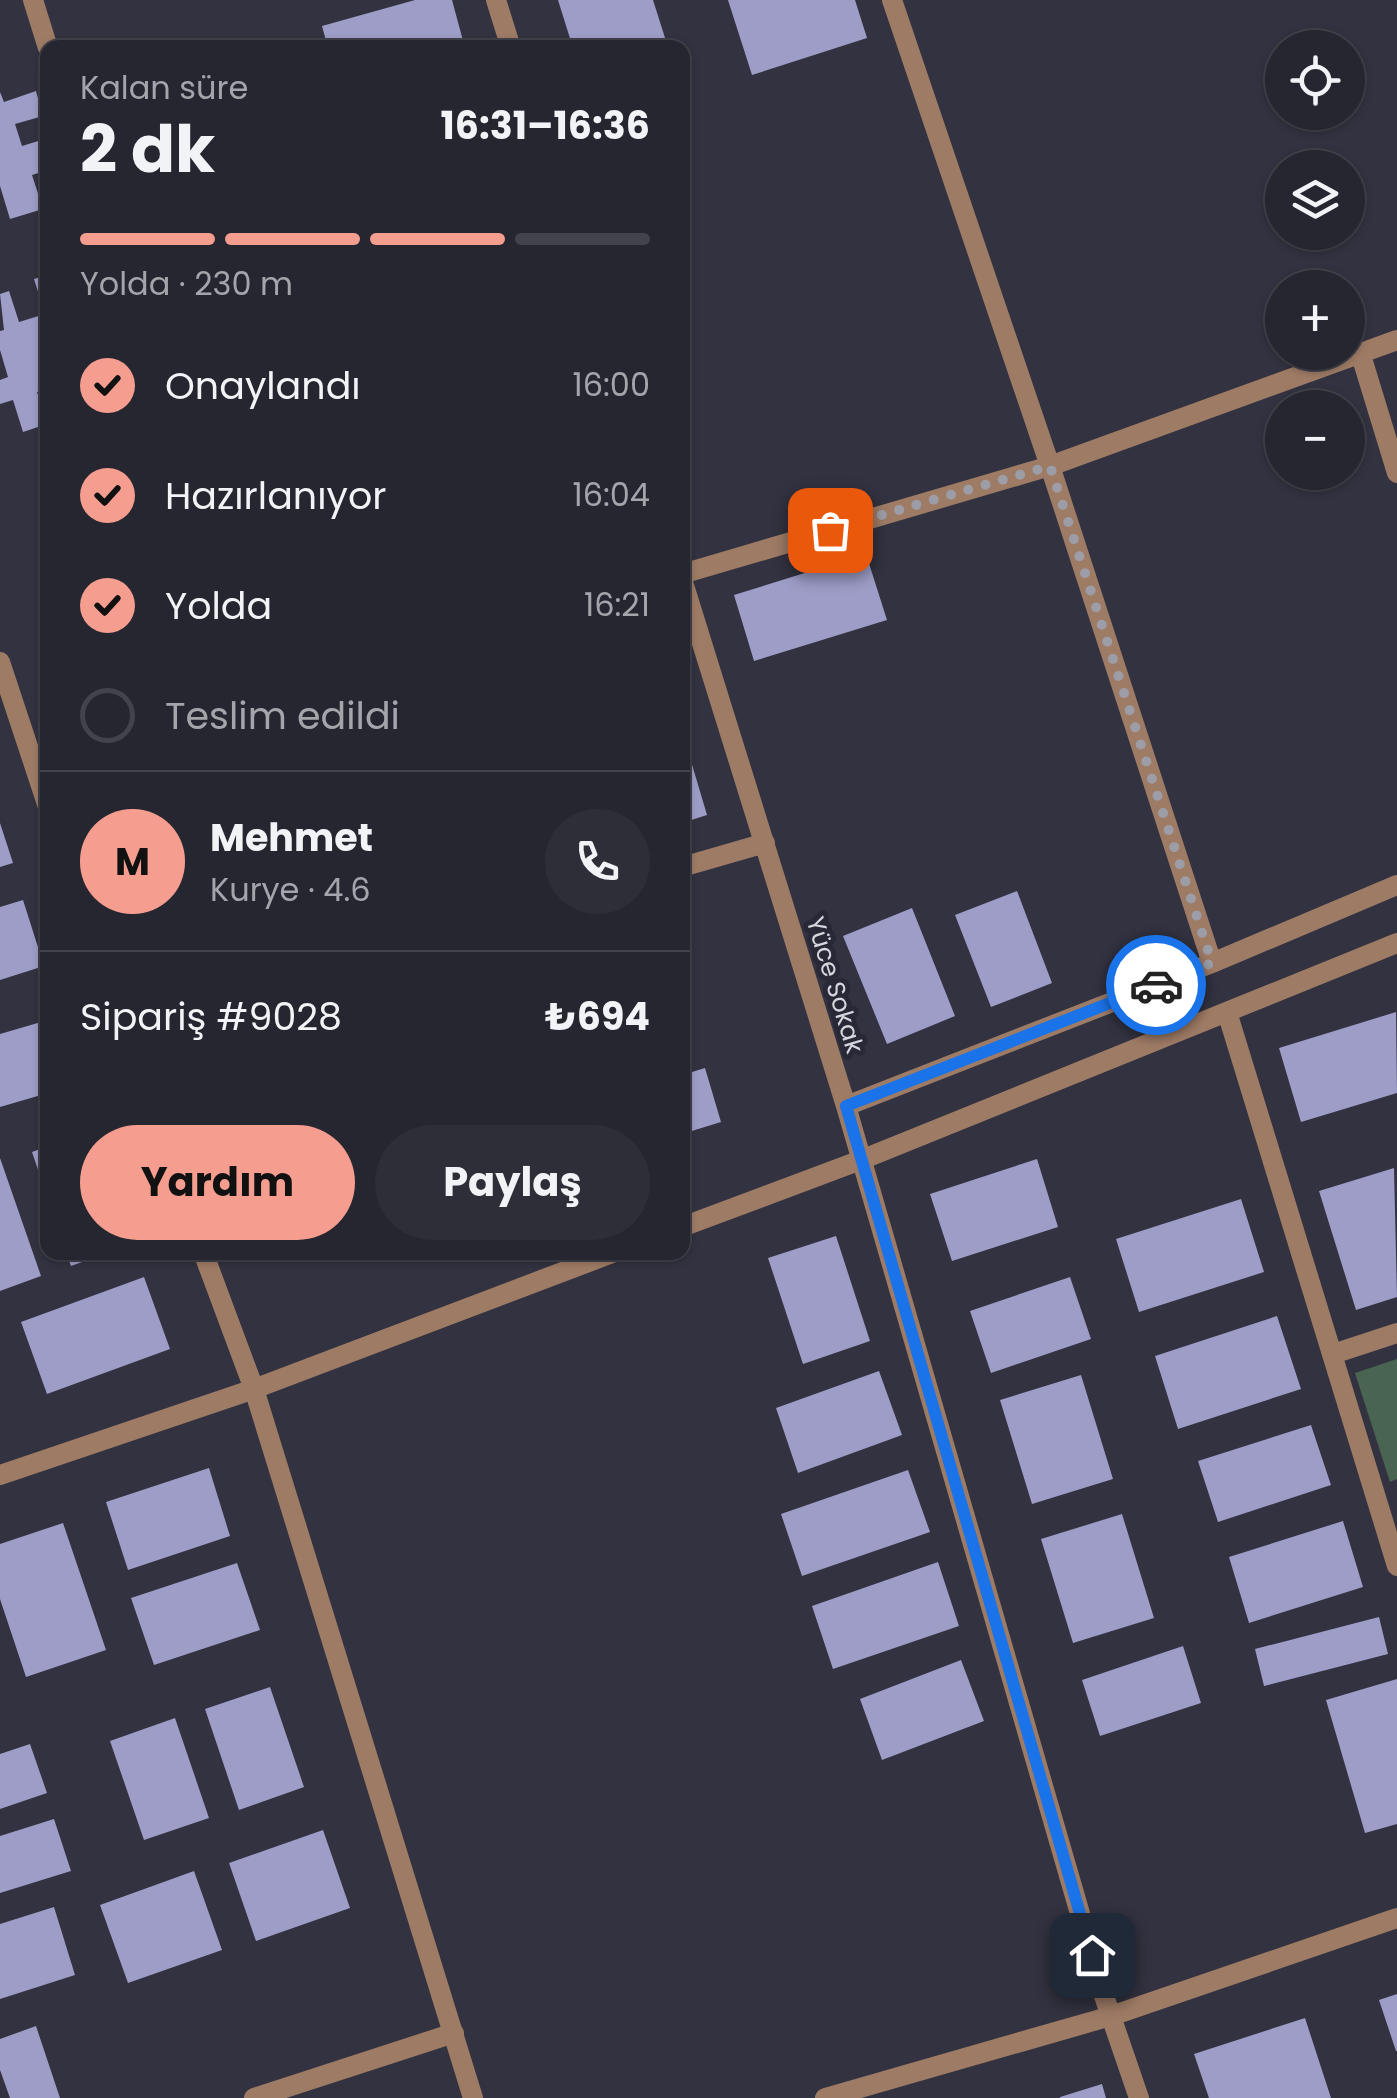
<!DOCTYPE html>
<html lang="tr">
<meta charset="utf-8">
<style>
:root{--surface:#262630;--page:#2e2e38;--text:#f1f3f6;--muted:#a4a5ab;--line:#42434c;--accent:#f59d8e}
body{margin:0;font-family:Poppins,sans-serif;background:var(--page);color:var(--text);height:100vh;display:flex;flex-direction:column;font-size:38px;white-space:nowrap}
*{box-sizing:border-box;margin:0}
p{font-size:32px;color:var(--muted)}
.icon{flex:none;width:55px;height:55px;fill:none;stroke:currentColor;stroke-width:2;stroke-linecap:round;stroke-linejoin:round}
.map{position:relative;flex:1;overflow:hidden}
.sheet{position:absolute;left:40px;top:40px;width:650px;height:1220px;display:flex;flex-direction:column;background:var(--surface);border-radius:20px;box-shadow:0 2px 8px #0004,0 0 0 2px var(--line)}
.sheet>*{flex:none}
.fabs{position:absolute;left:1265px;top:30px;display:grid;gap:20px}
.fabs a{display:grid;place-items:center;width:100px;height:100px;border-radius:50%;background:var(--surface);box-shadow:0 2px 8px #0004,0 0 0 2px var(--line);font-size:50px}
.pin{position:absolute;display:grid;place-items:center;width:85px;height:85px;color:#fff;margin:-42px;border-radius:20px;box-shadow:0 5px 15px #0006}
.courier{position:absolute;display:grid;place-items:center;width:100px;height:100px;margin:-50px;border:8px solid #1a73e8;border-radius:50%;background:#fff;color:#222;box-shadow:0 2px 12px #0007}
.head em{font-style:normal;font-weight:700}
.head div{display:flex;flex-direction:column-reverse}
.head{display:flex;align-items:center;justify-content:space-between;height:170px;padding:0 40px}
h1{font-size:65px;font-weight:700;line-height:75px}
.bar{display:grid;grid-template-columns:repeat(4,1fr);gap:15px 10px;align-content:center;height:120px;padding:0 40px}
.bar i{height:12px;border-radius:8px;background:var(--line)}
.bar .selected{background:var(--accent)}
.bar p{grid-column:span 4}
.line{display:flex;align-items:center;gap:25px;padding:0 40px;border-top:2px solid var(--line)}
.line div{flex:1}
.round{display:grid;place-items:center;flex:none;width:105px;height:105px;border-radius:52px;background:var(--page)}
ol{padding:0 40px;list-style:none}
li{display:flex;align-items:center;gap:30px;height:110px}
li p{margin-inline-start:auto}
li .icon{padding:10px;border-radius:50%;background:var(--accent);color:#111;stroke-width:4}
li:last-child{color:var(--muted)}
li i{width:55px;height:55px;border:5px solid var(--line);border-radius:50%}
.primary-button{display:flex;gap:20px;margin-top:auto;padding:20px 40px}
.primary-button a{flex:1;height:115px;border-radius:60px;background:var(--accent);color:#111;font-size:40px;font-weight:700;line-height:115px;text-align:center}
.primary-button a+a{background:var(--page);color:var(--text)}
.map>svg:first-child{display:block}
.green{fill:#496450}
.building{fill:#9d9dc7}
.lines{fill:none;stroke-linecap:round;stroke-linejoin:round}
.minor{stroke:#9e7b65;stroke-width:20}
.tertiary{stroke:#9e7b65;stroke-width:20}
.done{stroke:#9d9da7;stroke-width:10;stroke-dasharray:0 18}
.route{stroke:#1a73e8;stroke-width:12}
.labels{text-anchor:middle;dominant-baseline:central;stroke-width:10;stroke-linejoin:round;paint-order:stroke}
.street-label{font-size:25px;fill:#d6d6df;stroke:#282836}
</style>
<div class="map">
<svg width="1397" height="2098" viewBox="0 0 1397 2098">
<rect width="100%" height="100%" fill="#323240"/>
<path class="green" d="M1397,1359V1479L1390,1482L1355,1373Z"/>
<path class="building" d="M415,0H452L465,48H328L322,26Z
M558,0H653L666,41L647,48H573Z
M728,0H855L867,38L752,75Z
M36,91L43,116L15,124L22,146L48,138V170L32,175L43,209L10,219L0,186V92L4,102Z
M48,275V389L37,392L47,424L23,432L13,400L0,404V380L8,377L0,350V331L4,330L0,294L9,291L19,322L45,314L34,279Z
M866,554L887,620L754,661L734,595Z
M688,751L707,815L682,823V752Z
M0,823L13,863L0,867Z
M1017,891L1052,983L991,1007L955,915Z
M23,900L44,966L0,980V907Z
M912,908L955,1016L887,1044L843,936Z
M1396,1012L1397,1093L1301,1122L1279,1048Z
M48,1020V1093L0,1107V1034Z
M682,1044L692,1072L705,1068L721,1122L682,1134Z
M48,1146V1196H47L32,1152Z
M0,1158L41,1276L0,1291Z
M1037,1159L1058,1227L952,1261L930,1194Z
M1394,1168L1397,1297L1356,1310L1319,1191Z
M1241,1199L1264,1272L1139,1312L1116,1239Z
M836,1236L870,1341L803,1364L768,1258Z
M66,1252H107V1253L71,1266Z
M144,1277L170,1349L47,1394L21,1322Z
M1070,1277L1091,1339L991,1373L970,1311Z
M1277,1316L1301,1389L1178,1429L1155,1356Z
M879,1371L902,1435L798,1473L776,1408Z
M1081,1375L1113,1479L1032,1504L1000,1400Z
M1311,1425L1331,1485L1218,1522L1198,1461Z
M209,1468L230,1536L128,1570L106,1502Z
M908,1470L930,1532L802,1576L781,1514Z
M1122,1514L1154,1618L1073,1643L1041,1539Z
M1343,1521L1363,1587L1249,1623L1229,1557Z
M63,1523L106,1650L26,1677L0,1599V1544Z
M938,1562L959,1626L833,1669L812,1606Z
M237,1563L260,1630L154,1665L131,1598Z
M1379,1617L1388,1654L1264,1686L1255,1649Z
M1183,1646L1201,1703L1100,1736L1082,1680Z
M961,1660L984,1721L882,1760L860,1699Z
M1397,1679V1824L1365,1833L1326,1700Z
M270,1687L304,1787L239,1810L205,1709Z
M175,1718L209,1818L144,1840L110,1741Z
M30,1744L47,1793L0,1809V1754Z
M54,1819L71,1871L0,1893V1836Z
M323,1830L350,1908L256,1941L229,1863Z
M194,1871L222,1950L128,1983L100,1905Z
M54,1907L75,1975L0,1999V1924Z
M1397,1994V2051H1396L1379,2000Z
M1305,2018L1331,2098H1209L1194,2054Z
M36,2026L60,2098H10L0,2070V2039Z
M1102,2084L1106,2098H1060V2097Z"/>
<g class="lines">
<path class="minor" d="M33,0L48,48
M496,0L511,48
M892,0L1050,466L1212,963
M1360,352L1397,473
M682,574L1050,466L1397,340
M682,579L846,1106L1103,1993L1139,2098
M682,867L765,843
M1227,1012L1397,1566
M846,1106L1212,963L1397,885
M682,1227L861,1160L1397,943
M1333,1354L1397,1333
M0,1475L254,1389L615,1252
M254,2098L454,2033
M825,2098L1111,2016L1397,1918"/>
<path class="tertiary" d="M0,662L48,807
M203,1252L254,1389L473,2098"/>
</g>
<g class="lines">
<path class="done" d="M830,530L1050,466L1212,963L1156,985"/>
<path class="route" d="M1092,1955L846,1106L1156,985"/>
</g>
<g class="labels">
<g class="street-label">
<text transform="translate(835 985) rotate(73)">Yüce Sokak</text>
</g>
</g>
</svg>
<div class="fabs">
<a><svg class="icon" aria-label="locate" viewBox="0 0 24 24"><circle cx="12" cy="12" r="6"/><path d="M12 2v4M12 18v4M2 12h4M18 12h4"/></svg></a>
<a><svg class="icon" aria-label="layers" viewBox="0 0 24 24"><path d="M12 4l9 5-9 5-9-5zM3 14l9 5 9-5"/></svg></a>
<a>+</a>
<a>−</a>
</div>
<div class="pin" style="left:830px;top:530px;background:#ea580c"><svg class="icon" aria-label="bag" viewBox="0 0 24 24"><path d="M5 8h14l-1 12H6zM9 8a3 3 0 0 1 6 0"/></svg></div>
<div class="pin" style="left:1092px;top:1955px;background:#1f2937"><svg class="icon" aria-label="home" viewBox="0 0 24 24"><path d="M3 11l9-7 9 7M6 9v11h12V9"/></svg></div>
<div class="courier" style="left:1156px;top:985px"><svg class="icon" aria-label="car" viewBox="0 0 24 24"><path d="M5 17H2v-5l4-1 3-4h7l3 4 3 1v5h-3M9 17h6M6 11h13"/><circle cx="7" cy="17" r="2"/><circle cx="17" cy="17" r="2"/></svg></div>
<section class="sheet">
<div class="head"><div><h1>2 dk</h1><p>Kalan süre</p></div><em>16:31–16:36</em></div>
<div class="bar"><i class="selected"></i><i class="selected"></i><i class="selected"></i><i></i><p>Yolda · 230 m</p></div>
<ol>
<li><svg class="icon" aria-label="check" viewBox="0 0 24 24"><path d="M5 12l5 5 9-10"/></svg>Onaylandı<p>16:00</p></li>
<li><svg class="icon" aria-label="check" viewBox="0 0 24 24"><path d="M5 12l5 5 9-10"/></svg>Hazırlanıyor<p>16:04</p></li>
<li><svg class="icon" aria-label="check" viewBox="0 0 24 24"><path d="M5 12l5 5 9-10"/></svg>Yolda<p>16:21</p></li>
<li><i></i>Teslim edildi</li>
</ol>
<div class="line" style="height:180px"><b class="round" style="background:var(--accent);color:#111">M</b><div><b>Mehmet</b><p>Kurye · 4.6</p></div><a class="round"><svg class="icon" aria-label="phone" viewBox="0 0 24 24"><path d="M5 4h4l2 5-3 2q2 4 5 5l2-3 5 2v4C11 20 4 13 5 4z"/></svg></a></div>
<div class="line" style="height:130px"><div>Sipariş #9028</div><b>₺694</b></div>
<div class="primary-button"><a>Yardım</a><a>Paylaş</a></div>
</section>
</div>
